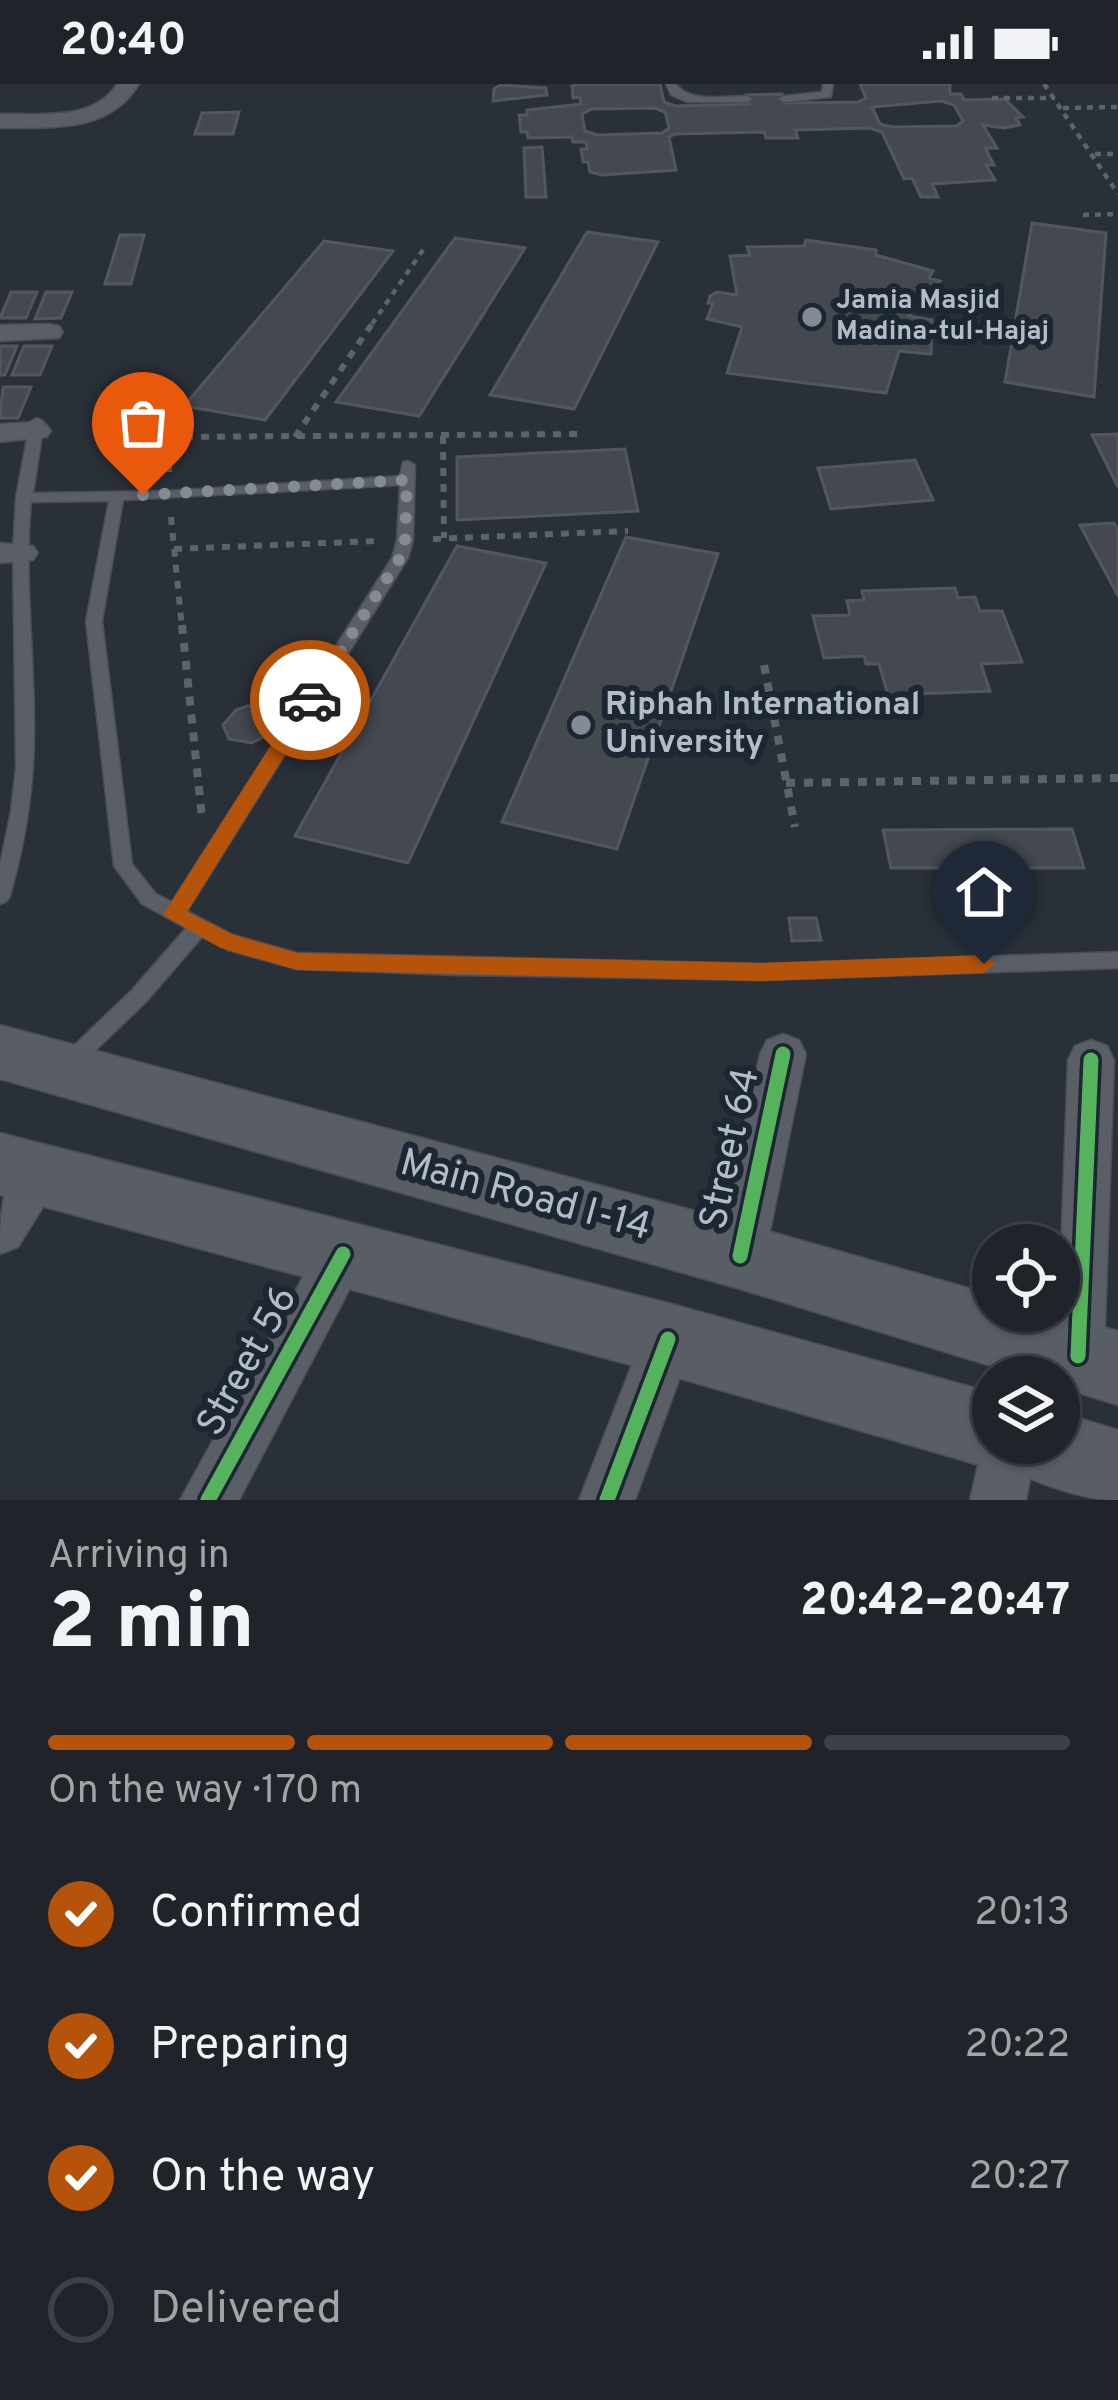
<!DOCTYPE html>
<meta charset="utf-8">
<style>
:root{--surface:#20242a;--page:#2d3036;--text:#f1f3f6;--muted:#a2a4a8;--line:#3d4147;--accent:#b45309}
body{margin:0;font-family:Overpass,sans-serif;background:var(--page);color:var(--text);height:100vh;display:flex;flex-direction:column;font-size:45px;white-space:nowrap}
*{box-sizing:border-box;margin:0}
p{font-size:39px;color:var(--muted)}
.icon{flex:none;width:66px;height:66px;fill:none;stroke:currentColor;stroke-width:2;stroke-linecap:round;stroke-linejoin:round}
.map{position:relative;height:1416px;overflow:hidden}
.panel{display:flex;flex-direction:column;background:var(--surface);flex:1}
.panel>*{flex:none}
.buttons{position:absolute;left:972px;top:1140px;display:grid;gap:24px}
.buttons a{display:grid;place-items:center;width:108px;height:108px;border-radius:50%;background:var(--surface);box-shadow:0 3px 9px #0004,0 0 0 3px var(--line);font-size:60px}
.pin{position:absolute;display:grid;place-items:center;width:102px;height:102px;color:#fff;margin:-123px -51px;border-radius:50% 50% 50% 0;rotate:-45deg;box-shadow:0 0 12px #0007}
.pin .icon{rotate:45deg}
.courier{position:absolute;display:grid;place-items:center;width:120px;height:120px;margin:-60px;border:9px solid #b45309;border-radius:50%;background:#fff;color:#222;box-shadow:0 3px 15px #0007}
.head em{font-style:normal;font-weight:800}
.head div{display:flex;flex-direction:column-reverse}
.head{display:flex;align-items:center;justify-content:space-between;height:204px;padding:0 48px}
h1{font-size:78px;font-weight:800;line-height:90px}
.bar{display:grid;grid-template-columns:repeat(4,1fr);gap:18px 12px;align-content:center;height:144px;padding:0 48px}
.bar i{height:15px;border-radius:9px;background:var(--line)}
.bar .current{background:var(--accent)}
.bar p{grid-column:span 4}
ol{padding:0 48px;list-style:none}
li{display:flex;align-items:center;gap:36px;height:132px}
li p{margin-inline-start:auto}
li .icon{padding:12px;border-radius:50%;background:var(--accent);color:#fff;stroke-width:4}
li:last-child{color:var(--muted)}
li i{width:66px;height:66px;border:6px solid var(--line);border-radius:50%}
.status{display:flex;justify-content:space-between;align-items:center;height:84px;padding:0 60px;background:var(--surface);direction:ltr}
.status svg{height:33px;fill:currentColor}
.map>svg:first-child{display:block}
.building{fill:#444950;stroke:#52575f;stroke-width:3;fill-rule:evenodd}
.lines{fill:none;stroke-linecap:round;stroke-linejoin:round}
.lane-casing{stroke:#484c53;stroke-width:3}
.street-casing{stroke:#484c53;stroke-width:3}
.secondary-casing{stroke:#484c53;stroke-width:3}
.path-far2{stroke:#5d636a;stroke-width:4.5;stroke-dasharray:6 6;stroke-linecap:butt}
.path-far1{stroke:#5d636a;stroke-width:6;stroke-dasharray:8 8;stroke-linecap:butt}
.path{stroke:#5d636a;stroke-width:8;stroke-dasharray:9 9;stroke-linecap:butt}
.lane{fill:#5a5e66;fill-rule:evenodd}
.street{fill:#5a5e66;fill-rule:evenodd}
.secondary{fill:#595d64;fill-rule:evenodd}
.cycleway-casing{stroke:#1d2633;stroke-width:22}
.cycleway{stroke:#56b35d;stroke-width:15}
.route{fill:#b45309}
.done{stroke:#848b96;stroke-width:12;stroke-dasharray:0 21.6}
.poi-dot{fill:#848b96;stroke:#1d2633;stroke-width:4.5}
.labels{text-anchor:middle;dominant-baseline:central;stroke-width:12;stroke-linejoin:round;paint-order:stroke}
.far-poi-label{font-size:27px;font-weight:bold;fill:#b4bcc9;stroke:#1d2633;text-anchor:start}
.poi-label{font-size:33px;font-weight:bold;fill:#b4bcc9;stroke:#1d2633;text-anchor:start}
.near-street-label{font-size:39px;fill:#b4bcc9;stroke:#1d2633}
</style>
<div class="status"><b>20:40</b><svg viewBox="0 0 49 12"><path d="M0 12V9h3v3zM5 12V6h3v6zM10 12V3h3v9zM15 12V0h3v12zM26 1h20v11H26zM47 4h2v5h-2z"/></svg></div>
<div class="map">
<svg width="1118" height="1416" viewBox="0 0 1118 1416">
<rect width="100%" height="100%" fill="#2a3038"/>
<path class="building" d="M578,0H660L664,18L675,22L749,20L746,11L782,10L786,19L858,18L866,14L860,0H950V10H961L964,16L1005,15L1023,33L1016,34L1020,41L1004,44L983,41L997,64H985L994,81H986L995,96L932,100L938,113H921L912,94L904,95L882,48L869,44L795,46L798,54H766L764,48L675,50L669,53L676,86L602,91L590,88L588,78H583L581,65H587L586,58H573L572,53L528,54L527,48H521L519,31H527V26L581,20L580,13L573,14L572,2ZM941,17L954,21L963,37L957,42L893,43L880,40L872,23ZM654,24L665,28L669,44L662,49L597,51L585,47L582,30L592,25Z
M501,1L546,4L547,11L493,17L494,5Z
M239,28L233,50H195L202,29Z
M542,63L546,113H526L524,64Z
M1032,139L1106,149L1094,313L1005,298Z
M587,148L658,158L574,325L490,311Z
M120,151H144L131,200H105Z
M455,154L525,164L419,332L336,318Z
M806,156L876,166V171L933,187L929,194L940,197L909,232L932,236L931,270L899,267L886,309L727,289L742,243L707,235L713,219H708L710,212L717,208L737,211L730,172L750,171L747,163L804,162Z
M324,157L393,167L265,336L184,322Z
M11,208H37L26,234H0Z
M46,208H72L61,234L35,235Z
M0,262H17L5,291H0Z
M24,262H52L40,291H12Z
M3,303H31L18,334H0Z
M1118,350V403L1092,351Z
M625,365L638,427L457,436V373Z
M915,376L933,416L831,425L818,384Z
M1114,439L1118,446V512L1080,441Z
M626,453L718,470L617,765L502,738Z
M457,462L546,479L408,779L295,752Z
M955,504L958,514L975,513L980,527H1002L1022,578L981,580L990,607L888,611L879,580H866L864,572L824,574L813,532L850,531L847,517L864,516L862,507Z
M247,622H259L275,632L272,648L252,659L229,655L223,641L236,626Z
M1072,745L1084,784H891L883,746Z
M789,834H816L821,856L792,857Z"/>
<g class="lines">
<defs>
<path id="lane" d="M666,0H676C690,19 724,12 747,12L752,15L747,18H687L671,11Z
M823,0H833L831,13L784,18L779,15L784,12L822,8Z
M37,334L44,338L33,409L168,407L400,392L403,378L408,377L415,381L413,456L408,474L187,827L233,851L297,869L760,880L1118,868V884L760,896L458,891L297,885L228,866L202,853L146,918L77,984L70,987L63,984L59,978L63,972L132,906L186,844L142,820L114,782L86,537L109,417L31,418C24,492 34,566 34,639C35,699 26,755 10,812L7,817L0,820V781L11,727L16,684L13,466L16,414L30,338ZM400,401L397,456L392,474L172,818L156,810L132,780L102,537L123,416Z"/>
<path id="street" d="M117,0H139C109,50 52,43 0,44V30C39,29 93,38 117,0Z
M49,240L59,242L63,248L59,254L0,257V241Z
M36,338L47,341L51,347L47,353L0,358V340Z
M0,459L33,462L38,469L33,476L0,479Z
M783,950L799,956L806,970L765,1172L758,1189L740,1196L722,1189L715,1172L760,970L767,956Z
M1091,956L1107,962L1114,976L1104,1272L1097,1291L1078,1298L1059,1291L1052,1272L1054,1227H1059L1068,976L1075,962Z
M39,1069L56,1075L63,1091L18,1163L0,1170C0,1128 0,1086 39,1069Z
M343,1146L361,1153L368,1170L239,1416H180L325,1153Z
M668,1229L687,1237L694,1255L635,1416H579L649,1237Z
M993,1339V1359H1037L1026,1416H970L983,1359Z"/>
<path id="secondary" d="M0,941L740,1139L993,1211V1227H1048L1118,1247V1321L1059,1303V1293H1027L740,1205L0,995Z
M0,1049L668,1219L993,1309V1359H1059V1328L1118,1346V1416C1080,1416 1043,1400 1008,1386L1006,1380L993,1385L668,1291L0,1111Z"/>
</defs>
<use href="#lane" class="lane-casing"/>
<use href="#street" class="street-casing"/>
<use href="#secondary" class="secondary-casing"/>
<path class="path-far2" d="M1044,0L1118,110
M992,14H1055
M1063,24L1118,23
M1095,70H1118
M1083,131L1118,130
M372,240L425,163"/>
<path class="path-far1" d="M443,352L444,454
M169,353L580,350
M295,353L374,237
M169,388V353L178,311
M171,433L182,544
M433,455L628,447
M174,465L377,457"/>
<path class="path" d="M182,541L202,734
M764,581L795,743
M786,699L1118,694"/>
<use href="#lane" class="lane"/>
<use href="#street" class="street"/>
<use href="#secondary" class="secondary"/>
<defs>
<path id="cycleway" d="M740,1172L783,970
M1078,1272L1091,976
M208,1416L343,1170
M607,1416L668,1255"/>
</defs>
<use href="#cycleway" class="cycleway-casing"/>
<use href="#cycleway" class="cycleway"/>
</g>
<path class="route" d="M310,609L319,616L187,828L234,851L297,869L760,879L984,871L995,880L984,889L760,897L297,886L221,864L163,831L303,611Z"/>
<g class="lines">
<path class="done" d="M143,411L407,396L405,456L400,474L310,616"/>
</g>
<g class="poi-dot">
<circle cx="812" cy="233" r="12"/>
<circle cx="581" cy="641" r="12"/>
</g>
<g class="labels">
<g class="far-poi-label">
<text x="836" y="217">Jamia Masjid<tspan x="836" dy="31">Madina-tul-Hajaj</tspan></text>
</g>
<g class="poi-label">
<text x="605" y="622">Riphah International<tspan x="605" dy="38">University</tspan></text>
</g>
<g class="near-street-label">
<text transform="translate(732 1065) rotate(-78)">Street 64</text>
<text transform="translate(525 1113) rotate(15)">Main Road I-14</text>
<text transform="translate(249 1278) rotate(-61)">Street 56</text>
</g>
</g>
</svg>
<div class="buttons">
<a><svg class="icon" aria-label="locate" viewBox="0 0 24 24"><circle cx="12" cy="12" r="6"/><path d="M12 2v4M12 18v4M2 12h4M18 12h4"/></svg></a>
<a><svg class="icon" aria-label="layers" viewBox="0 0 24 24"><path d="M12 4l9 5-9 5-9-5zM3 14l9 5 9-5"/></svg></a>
</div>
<div class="pin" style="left:143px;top:411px;background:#ea580c"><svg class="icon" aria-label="bag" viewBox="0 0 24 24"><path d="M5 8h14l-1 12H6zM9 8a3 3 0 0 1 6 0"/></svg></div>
<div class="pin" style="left:984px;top:880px;background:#1f2937"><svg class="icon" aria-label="home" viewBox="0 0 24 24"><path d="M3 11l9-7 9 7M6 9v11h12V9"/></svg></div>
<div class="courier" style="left:310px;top:616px"><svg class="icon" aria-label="car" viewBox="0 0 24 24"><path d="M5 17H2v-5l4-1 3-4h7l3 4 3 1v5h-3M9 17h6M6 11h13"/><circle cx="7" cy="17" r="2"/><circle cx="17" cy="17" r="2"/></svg></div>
</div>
<section class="panel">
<div class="head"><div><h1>2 min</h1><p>Arriving in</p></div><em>20:42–20:47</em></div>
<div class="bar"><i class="current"></i><i class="current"></i><i class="current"></i><i></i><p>On the way · 170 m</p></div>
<ol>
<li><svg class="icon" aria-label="check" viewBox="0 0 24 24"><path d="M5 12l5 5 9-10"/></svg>Confirmed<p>20:13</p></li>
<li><svg class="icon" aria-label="check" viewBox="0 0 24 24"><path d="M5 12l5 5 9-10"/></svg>Preparing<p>20:22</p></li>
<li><svg class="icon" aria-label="check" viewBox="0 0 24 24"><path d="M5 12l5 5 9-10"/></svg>On the way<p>20:27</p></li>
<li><i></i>Delivered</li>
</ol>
</section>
